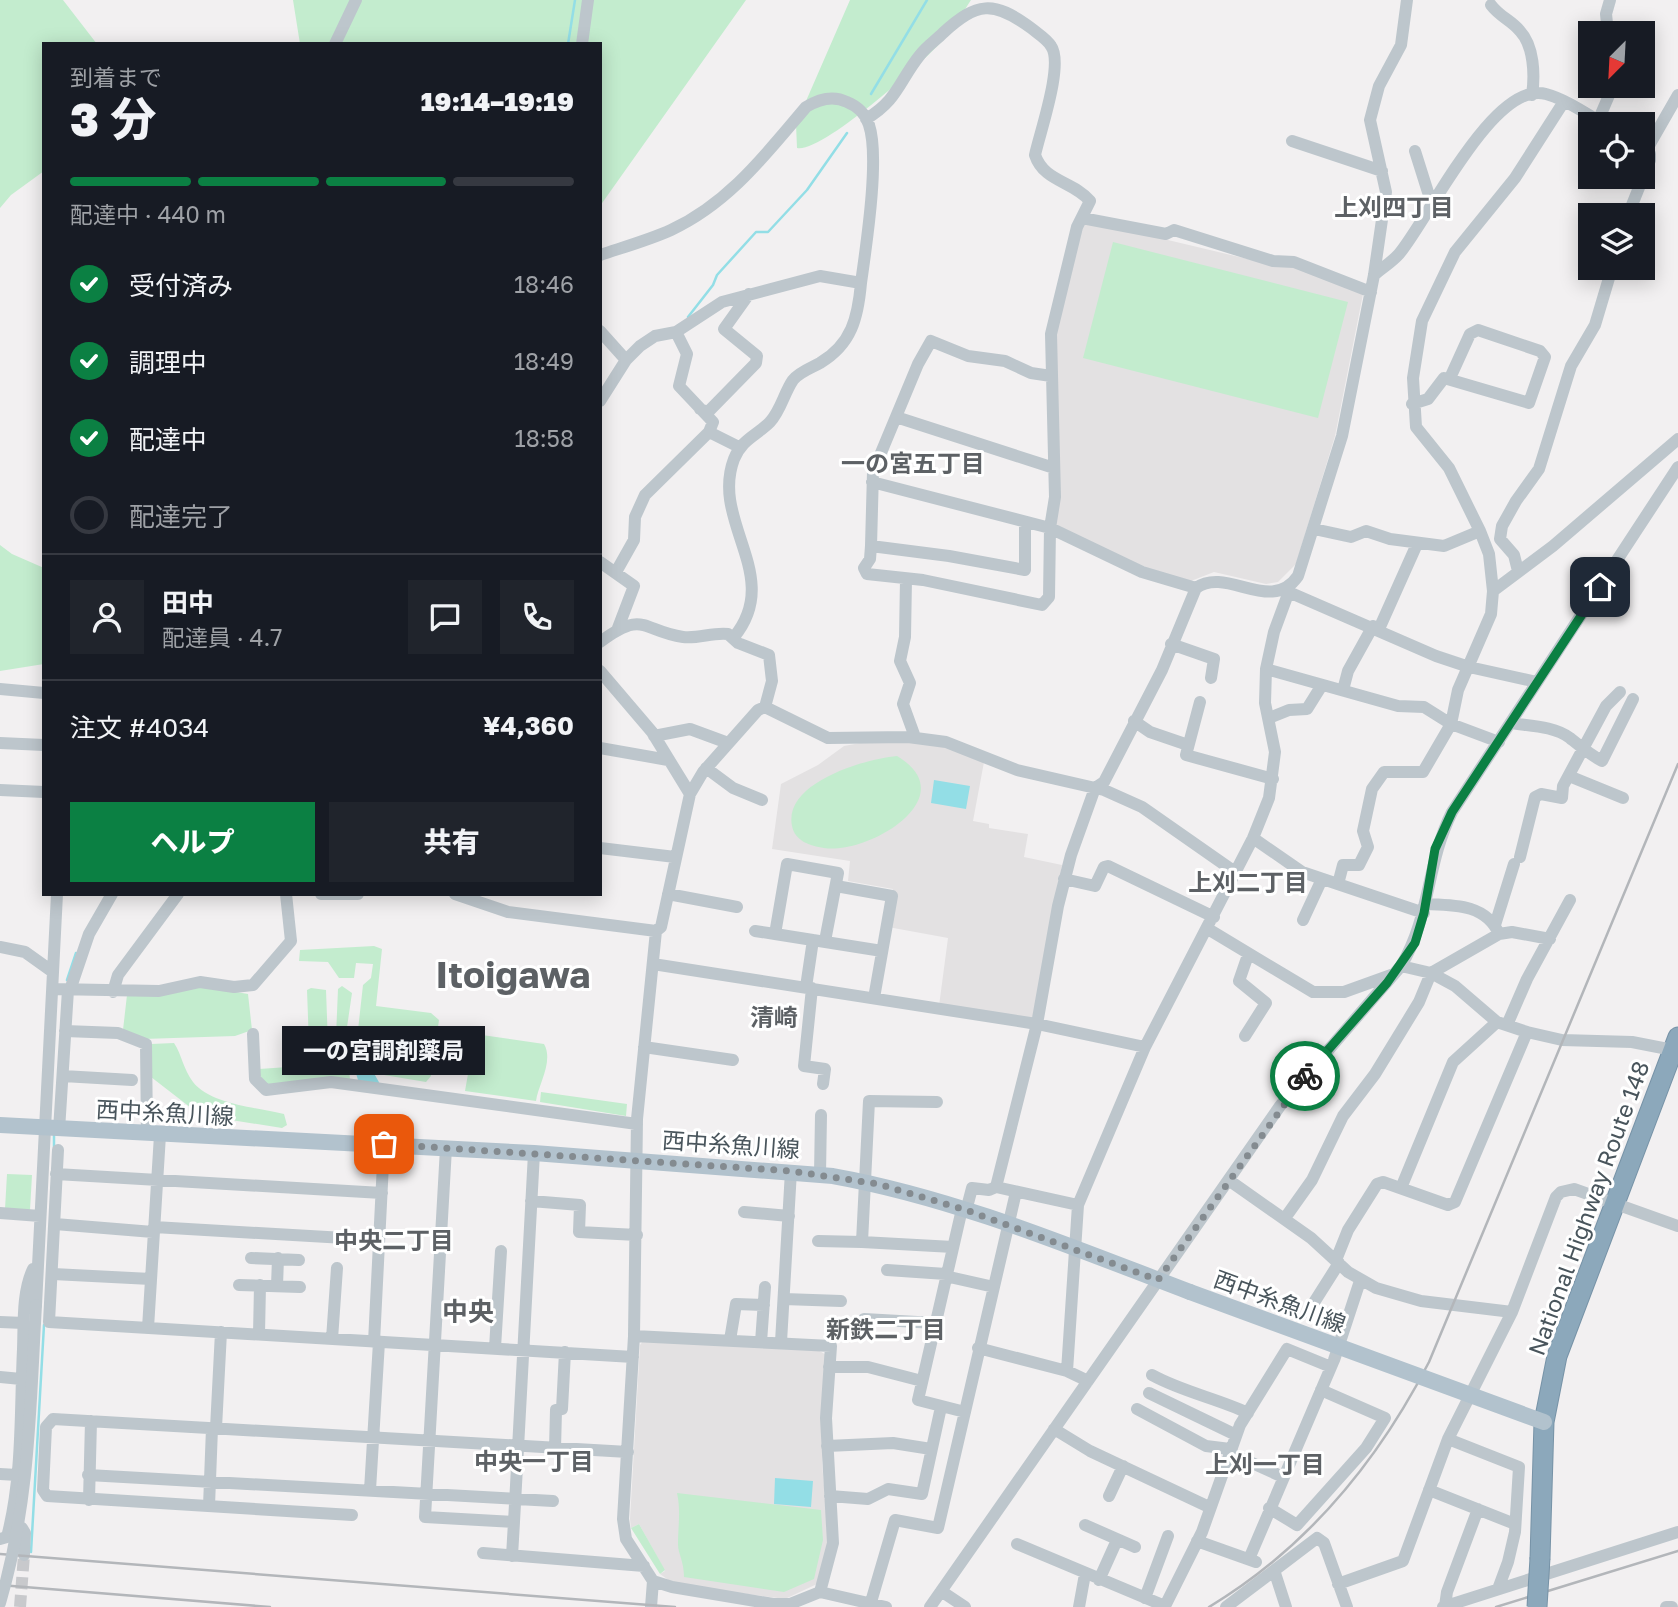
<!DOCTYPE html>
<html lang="ja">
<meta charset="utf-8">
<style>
:root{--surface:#171b24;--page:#20242c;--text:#f1f3f6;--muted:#9ea1a6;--line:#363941;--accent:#0b8043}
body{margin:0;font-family:"Golos Text","Noto Sans JP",sans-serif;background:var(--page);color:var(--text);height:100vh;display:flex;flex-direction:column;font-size:26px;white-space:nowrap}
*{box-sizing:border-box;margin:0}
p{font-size:23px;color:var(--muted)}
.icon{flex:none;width:38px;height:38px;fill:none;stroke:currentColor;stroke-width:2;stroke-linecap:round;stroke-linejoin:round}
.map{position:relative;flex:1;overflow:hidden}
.sheet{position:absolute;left:42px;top:42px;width:560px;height:854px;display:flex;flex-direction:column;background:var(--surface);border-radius:0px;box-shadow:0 4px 18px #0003}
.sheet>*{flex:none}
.needle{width:46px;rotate:204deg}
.fabs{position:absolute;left:1578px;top:21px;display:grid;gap:14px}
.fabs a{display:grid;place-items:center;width:77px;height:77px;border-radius:0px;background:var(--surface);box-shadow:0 4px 18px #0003;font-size:35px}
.pin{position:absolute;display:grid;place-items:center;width:60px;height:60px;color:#fff;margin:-30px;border-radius:14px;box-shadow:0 4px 10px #0006}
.courier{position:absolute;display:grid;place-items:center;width:70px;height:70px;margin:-35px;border:5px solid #0b8043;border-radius:50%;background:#fff;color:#222;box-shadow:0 2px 9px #0007}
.bubble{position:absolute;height:49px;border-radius:0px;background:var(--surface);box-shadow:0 4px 18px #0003;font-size:23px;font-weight:800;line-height:49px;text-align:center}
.summary em{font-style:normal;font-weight:800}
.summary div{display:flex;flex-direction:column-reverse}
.summary{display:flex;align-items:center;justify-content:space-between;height:119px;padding:0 28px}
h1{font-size:46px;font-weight:800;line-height:52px}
.bar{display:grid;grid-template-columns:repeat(4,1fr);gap:10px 7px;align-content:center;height:84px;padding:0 28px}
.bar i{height:9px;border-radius:5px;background:var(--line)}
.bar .on{background:var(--accent)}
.bar p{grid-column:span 4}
.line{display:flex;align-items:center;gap:18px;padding:0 28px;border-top:2px solid var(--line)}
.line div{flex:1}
.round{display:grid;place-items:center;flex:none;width:74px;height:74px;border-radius:0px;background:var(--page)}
ol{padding:0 28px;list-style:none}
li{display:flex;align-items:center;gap:21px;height:77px}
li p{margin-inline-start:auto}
li .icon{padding:7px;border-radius:50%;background:var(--accent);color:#fff;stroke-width:4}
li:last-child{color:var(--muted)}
li i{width:38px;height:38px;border:4px solid var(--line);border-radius:50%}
.primary-button{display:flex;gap:14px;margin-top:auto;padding:14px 28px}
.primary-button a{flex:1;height:80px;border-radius:0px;background:var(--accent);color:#fff;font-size:28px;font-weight:800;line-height:80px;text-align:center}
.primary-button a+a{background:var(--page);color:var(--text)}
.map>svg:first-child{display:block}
.education{fill:#e3e1e2}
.green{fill:#c3ecce}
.water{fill:#93dee6}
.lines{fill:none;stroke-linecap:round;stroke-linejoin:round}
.stream{stroke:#93dee6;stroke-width:2.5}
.minor-tunnel{stroke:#c8c9cc;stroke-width:12;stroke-dasharray:12 6;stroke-linecap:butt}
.highway-casing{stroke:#7793a7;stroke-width:21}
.minor{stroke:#bdc6cc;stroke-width:12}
.major{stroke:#b2c2cd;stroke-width:16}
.highway{stroke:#8ca8bb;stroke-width:19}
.rail{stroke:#b3b6ba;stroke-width:2.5}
.highway-bridge-casing{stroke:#7793a7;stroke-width:21;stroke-linecap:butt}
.minor-bridge{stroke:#bdc6cc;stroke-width:12}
.major-bridge{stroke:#b2c2cd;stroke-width:16}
.highway-bridge{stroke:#8ca8bb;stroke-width:19}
.done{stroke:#848b90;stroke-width:7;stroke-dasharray:0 12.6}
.route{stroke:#0b8043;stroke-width:9}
.labels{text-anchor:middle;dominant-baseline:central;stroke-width:6;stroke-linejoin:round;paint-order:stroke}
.street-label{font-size:23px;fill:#49555c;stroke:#fff}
.neighbourhood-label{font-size:24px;font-weight:bold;fill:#5d6165;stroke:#fff}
.quarter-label{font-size:26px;font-weight:bold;fill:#5d6165;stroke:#fff}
.town-label{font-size:37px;font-weight:bold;fill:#5d6165;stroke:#fff}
</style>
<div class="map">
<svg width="1678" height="1607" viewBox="0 0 1678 1607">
<rect width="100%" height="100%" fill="#f2f0f1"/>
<path class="education" d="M1088,221L1273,265L1293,264L1363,294L1335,436L1296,564L1278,582L1266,584L1214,572L1191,581L1165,577L1053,526L1051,334L1082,226Z
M871,741L940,744L984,762L973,821L989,824V828L1028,834L1024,857L1062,865L1036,1013L1030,1019L939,1006L948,938L888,927L893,889L848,881L850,861L772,849L781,784L818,765L844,746Z
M644,1340L816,1349L828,1356L822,1463L829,1543L817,1584L785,1599L674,1584L660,1574L665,1571L639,1524L631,1528L630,1519L640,1345Z"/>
<path class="green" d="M0,0H63L97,44H44V171L11,195L0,208Z
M293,0H746L600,206V44H300Z
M850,0H971C963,12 956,26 947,36C927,59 822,154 797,148L796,124Z
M1113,242L1348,302L1318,418L1083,358Z
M0,545L12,554L44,568V664L0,671Z
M897,756C966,797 868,855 824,848C810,846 795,841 792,826C783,783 864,759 897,756Z
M374,946L382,949L376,1006L431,1013L439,1020L431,1076L426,1082L384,1075L358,1030L363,985L371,978L373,964L356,963L354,978H339L328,962L299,961L300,950Z
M201,986L248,994L252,1030L235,1036L143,1039L123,1030L127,995Z
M342,986L352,993L346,1034L350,1080L269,1087L257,1072L259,1069L332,1064L335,1060L338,989Z
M311,988L326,990L328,1044L325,1046L309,1044L307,990Z
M475,1034L544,1044C554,1061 538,1085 536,1101L465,1091Z
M174,1043C182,1055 183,1069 193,1082C211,1105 257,1107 284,1114L287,1125L282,1128L206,1116L195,1111L151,1077V1044Z
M541,1092L627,1104L626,1116L540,1102Z
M7,1174L32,1175L30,1210L5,1209Z
M677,1493L821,1510L823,1540L814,1579L784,1592L684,1577C684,1561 678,1554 678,1544C678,1526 681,1511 677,1493Z
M639,1524L665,1570L660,1574L631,1528Z"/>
<path class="water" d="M934,780L970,786L966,809L931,803Z
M358,1058L367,1061L380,1084L358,1080L355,1070Z
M775,1478L813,1481L811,1507L774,1504Z"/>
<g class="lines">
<path class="stream" d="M568,44L575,0
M871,94L927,0
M688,317L713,285L717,275L756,232H768L807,190L847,133
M67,980L76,953
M54,1147V1132
M31,1552L44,1325"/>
<path class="minor-tunnel" d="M20,1607L24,1555"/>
<defs>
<path id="highway" d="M1540,1558L1544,1422L1557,1356L1678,1037"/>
</defs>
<use href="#highway" class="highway-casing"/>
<path class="minor" d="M1491,5C1500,17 1511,20 1520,31C1534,46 1535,75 1532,95
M1608,33L1606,14L1610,0
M335,44L356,0
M582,44L588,0
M866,119C898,100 899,81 920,55C926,47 936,40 943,33C977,2 993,0 1031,28C1037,33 1047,39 1051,46C1064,64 1040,132 1035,155C1044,182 1073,181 1090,201L1077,227L1051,334L1055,497L1050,528L1049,597L1042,605L923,580L867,574L864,568L870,559L871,546L873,472L918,364L931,341L968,356L1005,361L1031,373L1051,376
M1598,121L1613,86
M1292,141L1382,171
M1647,149L1678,95
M1415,151L1432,205
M1628,215L1650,160V154L1643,147
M1082,218L1166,234L1174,230L1273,261L1294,262L1371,292
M600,255C624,247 649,240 671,230C729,203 766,154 806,107C819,99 833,95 847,102C857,106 866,114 869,125C880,157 866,247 861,283
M1374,275C1382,268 1392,262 1399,254C1428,220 1494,79 1546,94C1565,99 1587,114 1604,124
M600,331L626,360
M600,401L626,360L640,346L655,336L676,332L722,302L820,276L861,283C858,317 852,344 820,363C811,368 799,372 793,380C784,393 781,410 770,422C756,436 742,439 734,459C710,522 784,576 734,637
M1412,404L1428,399L1444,378L1529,403L1545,357L1540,351L1478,330L1470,334L1450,378
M700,409L708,412L756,363L757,356L724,329L749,294
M896,417L1054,468
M709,432L739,447
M872,482L1050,528L1142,572L1196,588
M1314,529L1351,537L1366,531L1390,539L1444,546L1480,531
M871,546L949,556L1025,570V522
M600,562L634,586L618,628
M1518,571L1514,555L1500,539L1502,526L1516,501L1539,469L1571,366L1595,325L1612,268
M616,572L634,540L635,517L645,495L709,432L713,422L679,386L687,354L676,332
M906,579L905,637L900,661L910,683L903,704L915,737
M1284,590L1436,656L1469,667L1537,682
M1493,591L1553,546L1678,439
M1379,629L1417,544
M600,642C644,609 642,631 683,637C698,639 713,632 728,634L738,643L769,655L772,681L765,707L758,710L703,772L690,794L661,927L656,931L637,1119L634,1336L623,1519L626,1539L653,1581L651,1607
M1171,644L1214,659L1211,678
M1266,669L1398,706L1424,707L1451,724L1499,742
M600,671L652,732L690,794
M0,689L44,693
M1343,690L1348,671L1373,626
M1200,702L1186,755L1273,779
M765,707L828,738L908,737L946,742L1017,770L1104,790L1142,807L1235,872
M1269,718L1289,710L1307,709L1322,685
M1134,721L1150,732L1188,745
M1511,723C1530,726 1554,726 1570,738C1581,747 1589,754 1602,761L1633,699
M654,736L690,729L728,743
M0,743L44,745
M600,748L668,760
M706,768L733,788L762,800
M1569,776L1623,798
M0,790L44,792
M1253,838L1302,872L1424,913
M600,848L675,857
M1520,857L1535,797L1541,794L1562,798L1563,786L1606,706L1620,692
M1064,879L1095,886L1104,867L1108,866L1214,917
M1338,884L1343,865H1359L1368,847L1363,831L1372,789L1384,772H1423L1451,724L1458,690L1491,614L1493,591L1489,554L1480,531L1449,468L1416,427L1413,378L1422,321L1455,252L1515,178L1563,103
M836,886L892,896L874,998
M321,894H358
M455,894L508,912L656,931
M668,894L737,907
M1426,904C1454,905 1486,904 1499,934
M1303,920L1322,879
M1495,925L1514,864
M1208,929L1313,992H1344L1394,974
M755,931L775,934L787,864L838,873L825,941
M775,934L882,951
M0,947L25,952L53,972
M653,964L1037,1024L1145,1047
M806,987L813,940
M812,988L804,1066L825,1069L823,1084
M53,989L159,991L200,982L234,987L253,985L291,941L286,894
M70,990L89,934L112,894
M113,992L118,975L178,894
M1507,1025L1527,979L1570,900
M65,1031L118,1033L146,1044L147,1134
M1527,1032L1562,1040L1632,1042L1673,1050
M253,1034L255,1079L266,1090L331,1082L637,1124
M1245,1036L1266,1003L1239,981L1248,955
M644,1047L733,1060
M63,1076L132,1080
M937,1102L869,1101L862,1242L953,1247
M59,1130L68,990
M446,1148L425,1517L514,1522L534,1153
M58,1150L49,1322L633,1357
M56,1174L382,1193
M820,1174L821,1115
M1230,1181L1311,1238L1348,1272L1376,1288L1421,1301L1512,1312
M1401,1188L1453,1062L1497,1022
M531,1201L580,1205L579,1232L637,1235
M1078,1205L996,1187L1037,1024L1058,906L1071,855L1095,788L1104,782L1162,670L1196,588C1227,566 1271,615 1298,576L1342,436L1374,275L1386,192L1370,120L1379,86L1401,45L1407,0
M962,1209L918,1400L965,1412
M966,1211L972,1188L989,1190L996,1187
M744,1212L789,1216
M0,1213L40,1216
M1285,1218L1312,1180L1343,1116L1375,1074L1419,1002L1431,973L1499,934L1512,932L1550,939
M55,1224L153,1232
M154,1227L379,1240
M818,1241L862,1242
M251,1258L299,1260
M1336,1260L1348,1230L1377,1184L1383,1182L1448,1205L1455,1202L1527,1032L1497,1022L1455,986L1431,973L1401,966
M887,1270L946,1274
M53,1274L151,1279
M945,1276L994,1287
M239,1285L300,1287
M277,1286L278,1258
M784,1299L841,1301
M36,1305L57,894
M1308,1312L1339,1263
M864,1319L935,1323
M0,1322L24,1323
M148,1328L160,1135
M259,1334L260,1285
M634,1336L831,1346L826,1418L833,1543L820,1592
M332,1339L337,1268
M730,1340L736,1304L764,1305
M374,1342L384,1144
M761,1342L765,1287
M781,1342L791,1171
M495,1348L501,1251
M978,1348L1067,1371L1088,1381
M829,1367H868L922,1381
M1067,1371L1078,1205L1145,1047L1253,838L1269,798L1275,752L1265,703L1266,669L1274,632L1288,594
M1152,1375C1183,1392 1216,1398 1248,1413
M0,1377L21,1379
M1149,1393L1236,1435
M1137,1409L1206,1446L1230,1449
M216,1428L221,1332
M1054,1429L1090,1451L1209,1507
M1448,1439L1519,1467L1515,1532L1508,1562L1498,1589
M827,1446L893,1443L931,1449
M555,1449L556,1410L562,1409L565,1352
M1228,1452L1283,1477
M0,1474L17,1475
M88,1475L553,1501
M370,1490L379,1342
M1429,1490L1515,1524
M830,1496L868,1499L888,1489L922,1494L941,1407
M1109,1496L1123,1466
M89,1500L91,1421
M209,1506L212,1428
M1269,1508L1297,1525L1366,1448L1385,1418L1321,1390
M352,1515L47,1496L43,1490L46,1427L53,1419L628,1452
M1085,1525L1135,1547
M10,1526L22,1528L25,1533L24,1555
M0,1539L7,1537C23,1476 20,1411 23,1349C24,1323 22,1292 33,1269
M1197,1541L1256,1562
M1017,1544L1165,1606L1202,1532L1240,1425L1287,1349L1331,1367
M483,1553L644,1566
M512,1556L514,1522
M1249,1559L1334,1360L1360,1281
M1275,1573L1286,1607
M1099,1580L1117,1540
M653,1581L672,1587L773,1604H790L820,1592L886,1607
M1338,1584L1403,1561L1448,1439L1512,1312L1556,1197L1561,1192L1574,1189L1678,1226
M941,1591L965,1607
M1145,1598L1168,1536
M871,1602L895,1520L938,1528L1016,1192
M1445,1606L1447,1592L1478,1509
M930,1607L1280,1106L1401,966C1431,916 1426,864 1452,812L1678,467
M1079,1607L1085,1574
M1226,1607L1317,1538L1324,1543L1347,1607
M1443,1607L1678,1532
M1666,1607H1672"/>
<path class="major" d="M0,1125L534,1153L833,1176C956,1198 1074,1248 1190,1292"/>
<use href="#highway" class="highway"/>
<path class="rail" d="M0,1554L675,1607
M0,1585L270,1607
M1209,1607C1307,1548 1377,1463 1429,1362L1678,764
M1496,1607L1678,1551"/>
<defs>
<path id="highway-bridge" d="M1537,1607L1540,1558"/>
</defs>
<use href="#highway-bridge" class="highway-bridge-casing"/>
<path class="minor-bridge" d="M0,1603C30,1501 30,1409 36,1305"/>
<path class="major-bridge" d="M1190,1292L1544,1422"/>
<use href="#highway-bridge" class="highway-bridge"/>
</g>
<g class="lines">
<path class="done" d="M384,1144L791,1171L878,1184L966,1210L1158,1280L1305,1076"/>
<path class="route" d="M1305,1076L1387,983L1415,943L1424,913L1435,849L1452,812L1600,587"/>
</g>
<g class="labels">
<g class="street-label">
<text transform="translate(165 1112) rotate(3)">西中糸魚川線</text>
<text transform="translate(731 1144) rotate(4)">西中糸魚川線</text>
<text transform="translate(1588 1208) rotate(-70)">National Highway Route 148</text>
<text transform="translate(1280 1301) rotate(20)">西中糸魚川線</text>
</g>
<g class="neighbourhood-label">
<text x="1394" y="206">上刈四丁目</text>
<text x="913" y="462">一の宮五丁目</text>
<text x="1248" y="881">上刈二丁目</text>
<text x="774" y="1016">清崎</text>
<text x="394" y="1239">中央二丁目</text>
<text x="886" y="1328">新鉄二丁目</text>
<text x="534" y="1460">中央一丁目</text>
<text x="1265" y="1463">上刈一丁目</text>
</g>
<g class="quarter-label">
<text x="468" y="1311">中央</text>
</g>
<g class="town-label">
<text x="513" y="974">Itoigawa</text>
</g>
</g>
</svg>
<div class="fabs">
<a><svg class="needle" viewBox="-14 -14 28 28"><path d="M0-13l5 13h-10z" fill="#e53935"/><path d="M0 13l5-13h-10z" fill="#9ea1a6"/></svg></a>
<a><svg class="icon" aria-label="locate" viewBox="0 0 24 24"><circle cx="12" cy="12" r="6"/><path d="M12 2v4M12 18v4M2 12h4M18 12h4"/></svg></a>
<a><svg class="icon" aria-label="layers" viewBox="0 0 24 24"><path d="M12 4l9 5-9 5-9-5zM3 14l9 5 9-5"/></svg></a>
</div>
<div class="pin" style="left:384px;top:1144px;background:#ea580c"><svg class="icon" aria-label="bag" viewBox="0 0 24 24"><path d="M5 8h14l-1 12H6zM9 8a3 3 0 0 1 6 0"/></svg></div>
<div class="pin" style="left:1600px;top:587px;background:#1f2937"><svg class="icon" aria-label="home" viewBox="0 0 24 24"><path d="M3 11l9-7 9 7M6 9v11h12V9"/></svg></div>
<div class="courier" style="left:1305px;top:1076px"><svg class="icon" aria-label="bike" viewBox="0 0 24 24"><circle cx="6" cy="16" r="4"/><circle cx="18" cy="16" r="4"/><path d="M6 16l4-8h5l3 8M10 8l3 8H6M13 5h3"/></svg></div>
<div class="bubble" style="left:282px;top:1026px;width:203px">一の宮調剤薬局</div>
<section class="sheet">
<div class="summary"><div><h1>3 分</h1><p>到着まで</p></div><em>19:14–19:19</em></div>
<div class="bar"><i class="on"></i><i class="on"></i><i class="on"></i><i></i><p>配達中 · 440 m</p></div>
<ol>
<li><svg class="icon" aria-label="check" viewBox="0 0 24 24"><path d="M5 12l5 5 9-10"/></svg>受付済み<p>18:46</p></li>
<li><svg class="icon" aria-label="check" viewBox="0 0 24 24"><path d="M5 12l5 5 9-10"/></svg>調理中<p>18:49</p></li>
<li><svg class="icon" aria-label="check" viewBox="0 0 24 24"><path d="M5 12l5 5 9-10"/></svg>配達中<p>18:58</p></li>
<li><i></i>配達完了</li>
</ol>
<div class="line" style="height:126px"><a class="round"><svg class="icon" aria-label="person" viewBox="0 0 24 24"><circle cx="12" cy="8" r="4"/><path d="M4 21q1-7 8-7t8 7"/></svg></a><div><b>田中</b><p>配達員 · 4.7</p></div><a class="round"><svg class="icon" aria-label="chat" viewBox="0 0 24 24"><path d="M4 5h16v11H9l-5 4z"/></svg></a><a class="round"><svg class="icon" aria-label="phone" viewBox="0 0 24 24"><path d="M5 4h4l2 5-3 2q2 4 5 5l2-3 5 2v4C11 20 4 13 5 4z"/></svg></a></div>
<div class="line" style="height:91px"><div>注文 #4034</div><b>¥4,360</b></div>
<div class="primary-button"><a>ヘルプ</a><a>共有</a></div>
</section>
</div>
